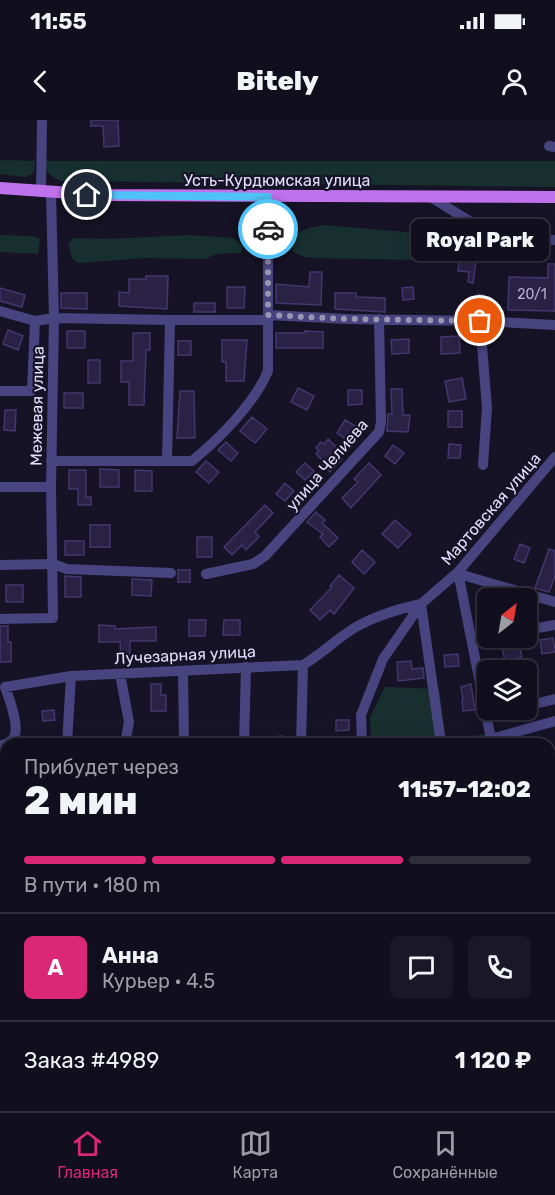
<!DOCTYPE html>
<html lang="ru">
<meta charset="utf-8">
<style>
:root{--surface:#110e1d;--page:#1a1726;--text:#f1f3f6;--muted:#9c9ca4;--line:#302e3b;--accent:#db2777}
body{margin:0;font-family:Rubik,sans-serif;background:var(--page);color:var(--text);height:100vh;display:flex;flex-direction:column;font-size:22px;white-space:nowrap}
*{box-sizing:border-box;margin:0}
p{font-size:20px;color:var(--muted)}
.icon{flex:none;width:33px;height:33px;fill:none;stroke:currentColor;stroke-width:2;stroke-linecap:round;stroke-linejoin:round}
.map{position:relative;flex:1;overflow:hidden}
.side{position:absolute;left:0px;top:618px;width:555px;height:374px;display:flex;flex-direction:column;background:var(--surface);border-radius:18px 18px 0 0;box-shadow:0 3px 15px #0003,0 0 0 2px var(--line)}
.side>*{flex:none}
.needle{width:39px;rotate:31deg}
.buttons{position:absolute;left:477px;top:468px;display:grid;gap:12px}
.buttons a{display:grid;place-items:center;width:60px;height:60px;border-radius:9px;background:var(--surface);box-shadow:0 3px 15px #0003,0 0 0 2px var(--line);font-size:30px}
.pin{position:absolute;display:grid;place-items:center;width:51px;height:51px;color:#fff;margin:-26px;border:3px solid #fff;border-radius:50%;box-shadow:0 2px 6px #0007}
.courier{position:absolute;display:grid;place-items:center;width:60px;height:60px;margin:-30px;border:4px solid #4fc3f7;border-radius:50%;background:#fff;color:#222;box-shadow:0 2px 8px #0007}
.bubble{position:absolute;height:42px;border-radius:9px;background:var(--surface);box-shadow:0 3px 15px #0003,0 0 0 2px var(--line);font-size:20px;font-weight:800;line-height:42px;text-align:center}
.overview em{font-style:normal;font-weight:800}
.overview div{display:flex;flex-direction:column-reverse}
.overview{display:flex;align-items:center;justify-content:space-between;height:102px;padding:0 24px}
h1{font-size:39px;font-weight:800;line-height:45px}
.bar{display:grid;grid-template-columns:repeat(4,1fr);gap:9px 6px;align-content:center;height:72px;padding:0 24px}
.bar i{height:8px;border-radius:4px;background:var(--line)}
.bar .active{background:var(--accent)}
.bar p{grid-column:span 4}
.line{display:flex;align-items:center;gap:15px;padding:0 24px;border-top:2px solid var(--line)}
.line div{flex:1}
.round{display:grid;place-items:center;flex:none;width:63px;height:63px;border-radius:9px;background:var(--page)}
.status{display:flex;justify-content:space-between;align-items:center;height:42px;padding:0 30px;background:var(--surface);direction:ltr}
.status svg{height:16px;fill:currentColor}
header{display:flex;justify-content:space-between;align-items:center;height:78px;padding:0 24px;background:var(--surface);font-size:27px;font-weight:800}
.menu{display:flex;justify-content:space-around;align-items:center;height:84px;border-top:2px solid var(--line);background:var(--surface);font-size:16px;color:var(--muted)}
.menu a{display:grid;justify-items:center;gap:3px}
.menu .active{color:var(--accent)}
.map>svg:first-child{display:block}
.green{fill:#17302f}
.building{fill:#292245;stroke:#42376e;stroke-width:1.5}
.lines{fill:none;stroke-linecap:round;stroke-linejoin:round}
.minor{stroke:#474480;stroke-width:10}
.major{stroke:#c072ed;stroke-width:12}
.done{stroke:#9a96b1;stroke-width:6;stroke-dasharray:0 10.8}
.route{stroke:#4fc3f7;stroke-width:8}
.labels{text-anchor:middle;dominant-baseline:central;stroke-width:4.5;stroke-linejoin:round;paint-order:stroke}
.number-label{font-size:14px;fill:#b3aece}
.street-label{font-size:16px;fill:#e1ddfb;stroke:#171327}
</style>
<div class="status"><b>11:55</b><svg viewBox="0 0 49 12"><path d="M0 12V9h3v3zM5 12V6h3v6zM10 12V3h3v9zM15 12V0h3v12zM26 1h20v11H26zM47 4h2v5h-2z"/></svg></div>
<header><svg class="icon" aria-label="back" viewBox="0 0 24 24"><path d="M15 5l-7 7 7 7"/></svg>Bitely<svg class="icon" aria-label="person" viewBox="0 0 24 24"><circle cx="12" cy="8" r="4"/><path d="M4 21q1-7 8-7t8 7"/></svg></header>
<div class="map">
<svg width="555" height="991" viewBox="0 0 555 991">
<rect width="100%" height="100%" fill="#171327"/>
<path class="green" d="M0,40L35,41L34,53L25,57L0,54Z
M45,41H555V67L61,61C50,56 46,53 45,41Z
M323,105L428,114L429,130L419,138L412,140L316,138L304,137L293,132C291,110 305,109 323,105Z
M0,115L32,116L40,119L38,134L0,132Z
M189,115L233,118L243,126L241,133L216,134L205,139L145,138L78,143L72,138L68,124L74,118L107,119Z
M385,567L439,569L446,620L486,614L488,624H371L370,597Z
M549,852L555,869V991H94L91,986H549Z"/>
<path class="building" d="M91,0H118L119,26L104,27L103,6H91Z
M471,140L476,141L473,163L468,162L469,152L458,151L459,141L471,142Z
M548,144H555V191L508,190L509,157L548,158Z
M310,152H322L321,185L276,183V164L309,167Z
M146,156H168L167,189L119,186V172L129,173V159H146Z
M227,167H245L244,188H227Z
M413,167L414,179L403,180L402,168Z
M0,168L25,175L22,187L0,181Z
M61,173H87V189L61,188Z
M335,173H356V177L385,178V192L335,189Z
M478,174L484,175L482,187H483V194L472,193L473,179L477,180Z
M194,183H215V192H194Z
M8,210L23,216L18,230L3,224Z
M67,211H85V228H67Z
M305,211L323,212V228H276V213H305Z
M133,213H150V230H146L144,285H129V262H121V241H133Z
M459,216L460,233L441,234V217Z
M409,219V233L392,234L391,220Z
M222,220H247L244,261H226V242H222Z
M178,221H191V235H178Z
M88,240H100V263H88Z
M462,258L466,279L449,282L445,261Z
M298,268L314,276L307,290L291,282Z
M391,269H402L403,295H410L408,312L387,311L388,294H392Z
M348,270H362V284L348,285Z
M180,271H194L195,318H177Z
M64,273H83V288H64Z
M5,290H16L15,311L4,310Z
M448,291H462V307H448Z
M252,297L267,309L255,323L240,311Z
M345,300L360,309L351,323L337,313Z
M328,319L341,332L338,335L342,339L330,352L323,345L325,343L316,334L319,331L316,328L321,322L324,324Z
M226,322L238,333L231,341L218,330Z
M449,324L461,325L460,338H448Z
M393,325L404,333L395,344L385,336Z
M206,341L219,352L209,363L196,352Z
M305,343L314,351L305,360L296,352Z
M369,343L381,355L351,388L342,378L358,362L354,359Z
M100,349L119,350V367H100Z
M69,350H86V377H91V385H78V369H69Z
M135,350L152,351V371H135Z
M285,363L294,371L285,381L276,374Z
M265,385L273,393L255,412L259,417L246,430L242,425L232,435L224,427Z
M316,392L325,400L322,403L338,418L329,427L320,417L323,414L307,402Z
M395,400L411,414L398,428L382,414Z
M90,405H110V427H90Z
M197,417H212V437H197Z
M65,421H84V435H65Z
M520,424L530,428L524,443L514,439Z
M549,429L555,431V456L549,472L535,468Z
M362,430L375,442L364,454L352,442Z
M178,450H190V462H178Z
M339,455L354,468L334,494L330,490L320,500L310,490L332,467L330,466Z
M65,456L81,457V477H65Z
M132,459L152,460L151,476L132,475Z
M6,465H23V482H6Z
M535,487L538,499L526,502V489Z
M189,500H206L205,516H189Z
M224,500H240V515H223Z
M99,505L115,506V509L156,507V521H130V539H121L120,522H99Z
M0,506H8V522H11V542H0Z
M553,518L555,532L542,534L540,520Z
M519,523L522,537L505,541L502,527Z
M458,534L459,546L445,547L444,535Z
M411,541L412,549L423,548L424,558L398,561L397,542Z
M151,564H161V575H166V591H151Z
M471,564L475,590L463,591L462,581L463,580L461,567Z
M54,590L55,600L43,601L42,591Z
M336,600H349V610L336,611Z
M282,616L283,624H252V619Z
M549,662H551L555,676V700L549,702Z"/>
<g class="lines">
<path class="minor" d="M549,26L555,27
M41,72L42,0
M429,76L495,117L509,120H555
M0,191L35,201L32,271H0
M268,195L348,199L480,201L555,205
M170,200H268
M35,201L54,198L170,200L167,341
M480,201L487,288L483,345
M51,341H192C220,318 254,284 268,251V77
M0,367H51
M0,445L53,444L67,449L171,453
M458,452L492,624
M206,454L253,444L265,436L379,312L381,302L379,199
M459,454L555,482
M421,484L441,624
M0,499L53,498L51,367L54,198L51,73
M526,510L555,505
M473,521L489,518
M183,551L184,624
M120,554L129,602L125,624
M526,586L555,579
M486,595L509,590
M491,619L555,601
M67,624L71,556
M244,624L246,547
M301,624L303,545
M362,624L361,595L383,539L421,484L458,452L555,337
M0,626C5,624 10,623 13,619C21,609 9,578 5,567L71,556L303,545C322,534 337,518 356,507C376,495 399,489 421,484
M549,726L555,725
M549,829L555,845
M0,883L6,880
M549,957L555,971
M0,975L6,978
M9,986L11,991
M86,986L89,991
M359,986L360,991
M485,986L489,991"/>
<path class="major" d="M0,68L100,75L555,77"/>
</g>
<g class="lines">
<path class="done" d="M268,109V195L348,199L480,201"/>
<path class="route" d="M87,75L268,77V109"/>
</g>
<g class="labels">
<g class="number-label">
<text x="532" y="174">20/1</text>
</g>
<g class="street-label">
<text x="277" y="60">Усть-Курдюмская улица</text>
<text transform="translate(37 286) rotate(-89)">Межевая улица</text>
<text transform="translate(327 345) rotate(-49)">улица Челиева</text>
<text transform="translate(491 389) rotate(-49)">Мартовская улица</text>
<text transform="translate(185 535) rotate(-3)">Лучезарная улица</text>
</g>
</g>
</svg>
<div class="buttons">
<a><svg class="needle" viewBox="-14 -14 28 28"><path d="M0-13l5 13h-10z" fill="#e53935"/><path d="M0 13l5-13h-10z" fill="#9c9ca4"/></svg></a>
<a><svg class="icon" aria-label="layers" viewBox="0 0 24 24"><path d="M12 4l9 5-9 5-9-5zM3 14l9 5 9-5"/></svg></a>
</div>
<div class="pin" style="left:480px;top:201px;background:#ea580c"><svg class="icon" aria-label="bag" viewBox="0 0 24 24"><path d="M5 8h14l-1 12H6zM9 8a3 3 0 0 1 6 0"/></svg></div>
<div class="pin" style="left:87px;top:75px;background:#1f2937"><svg class="icon" aria-label="home" viewBox="0 0 24 24"><path d="M3 11l9-7 9 7M6 9v11h12V9"/></svg></div>
<div class="courier" style="left:268px;top:109px"><svg class="icon" aria-label="car" viewBox="0 0 24 24"><path d="M5 17H2v-5l4-1 3-4h7l3 4 3 1v5h-3M9 17h6M6 11h13"/><circle cx="7" cy="17" r="2"/><circle cx="17" cy="17" r="2"/></svg></div>
<div class="bubble" style="left:411px;top:99px;width:138px">Royal Park</div>
<section class="side">
<div class="overview"><div><h1>2 мин</h1><p>Прибудет через</p></div><em>11:57–12:02</em></div>
<div class="bar"><i class="active"></i><i class="active"></i><i class="active"></i><i></i><p>В пути · 180 m</p></div>
<div class="line" style="height:108px"><b class="round" style="background:var(--accent);color:#fff">А</b><div><b>Анна</b><p>Курьер · 4.5</p></div><a class="round"><svg class="icon" aria-label="chat" viewBox="0 0 24 24"><path d="M4 5h16v11H9l-5 4z"/></svg></a><a class="round"><svg class="icon" aria-label="phone" viewBox="0 0 24 24"><path d="M5 4h4l2 5-3 2q2 4 5 5l2-3 5 2v4C11 20 4 13 5 4z"/></svg></a></div>
<div class="line" style="height:78px"><div>Заказ #4989</div><b>1 120 ₽</b></div>
</section>
</div>
<nav class="menu">
<a class="active"><svg class="icon" aria-label="home" viewBox="0 0 24 24"><path d="M3 11l9-7 9 7M6 9v11h12V9"/></svg>Главная</a>
<a><svg class="icon" aria-label="map" viewBox="0 0 24 24"><path d="M3 6l6-2 6 2 6-2v14l-6 2-6-2-6 2zM9 4v14M15 6v14"/></svg>Карта</a>
<a><svg class="icon" aria-label="saved" viewBox="0 0 24 24"><path d="M7 4h10v16l-5-4-5 4z"/></svg>Сохранённые</a>
</nav>
